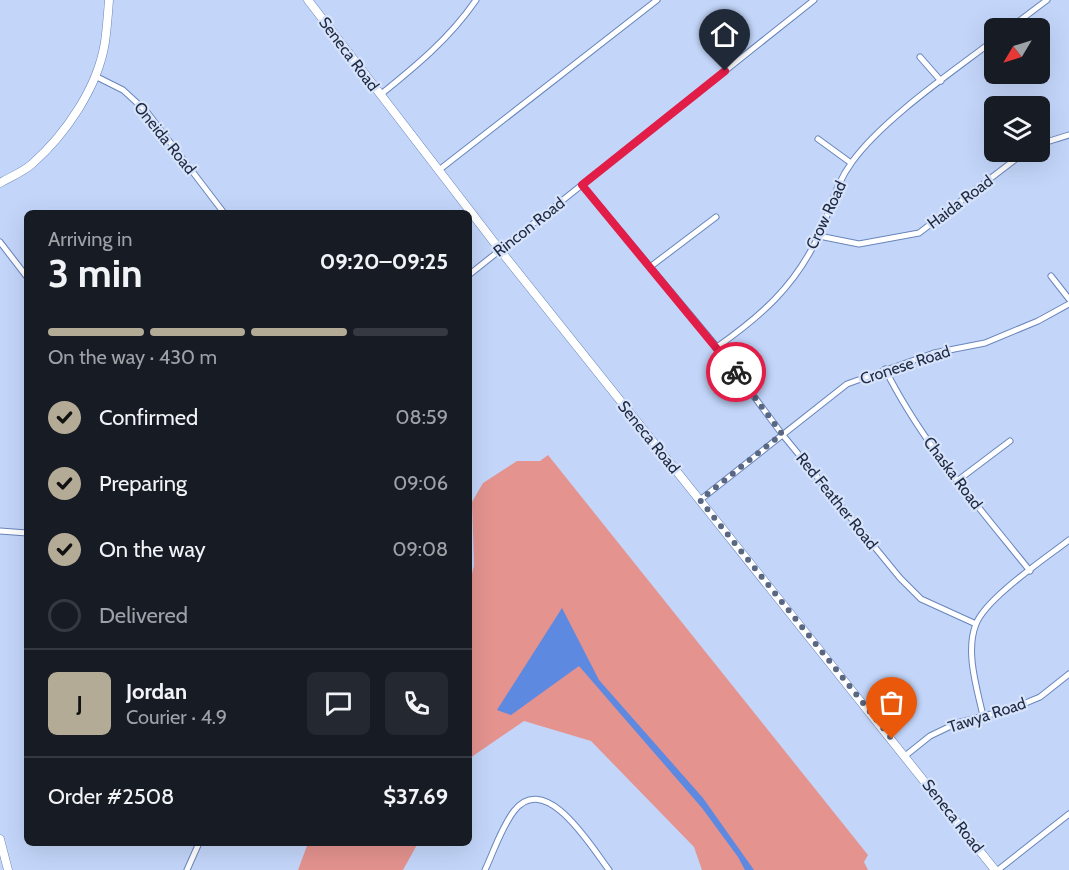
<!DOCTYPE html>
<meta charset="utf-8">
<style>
:root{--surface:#171b24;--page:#242831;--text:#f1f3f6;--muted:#9ea1a6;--line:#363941;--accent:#b4ab97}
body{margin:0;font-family:Cabin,sans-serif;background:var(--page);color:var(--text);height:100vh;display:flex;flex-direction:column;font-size:22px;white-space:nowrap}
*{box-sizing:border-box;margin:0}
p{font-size:20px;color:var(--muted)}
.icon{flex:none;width:33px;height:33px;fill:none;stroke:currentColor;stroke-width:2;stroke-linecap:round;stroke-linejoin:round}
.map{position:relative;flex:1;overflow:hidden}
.drawer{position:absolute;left:24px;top:210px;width:448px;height:636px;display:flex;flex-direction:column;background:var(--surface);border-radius:9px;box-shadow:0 6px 24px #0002}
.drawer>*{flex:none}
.needle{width:39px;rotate:232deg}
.tools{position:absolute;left:984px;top:18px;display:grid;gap:12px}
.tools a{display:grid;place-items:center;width:66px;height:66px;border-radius:9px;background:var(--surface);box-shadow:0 6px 24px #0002;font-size:30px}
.pin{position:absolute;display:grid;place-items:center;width:51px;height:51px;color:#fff;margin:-62px -26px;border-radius:50% 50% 50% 0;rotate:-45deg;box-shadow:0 0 6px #0007}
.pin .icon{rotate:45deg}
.courier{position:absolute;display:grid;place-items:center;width:60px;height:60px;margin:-30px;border:4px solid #e11d48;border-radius:50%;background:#fff;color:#222;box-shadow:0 2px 8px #0007}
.head em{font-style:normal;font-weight:700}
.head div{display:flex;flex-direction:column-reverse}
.head{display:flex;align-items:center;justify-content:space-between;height:102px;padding:0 24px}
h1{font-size:39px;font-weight:700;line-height:45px}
.bar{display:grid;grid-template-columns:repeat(4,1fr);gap:9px 6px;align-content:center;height:72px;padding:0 24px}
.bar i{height:8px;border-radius:4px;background:var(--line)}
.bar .on{background:var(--accent)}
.bar p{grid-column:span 4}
.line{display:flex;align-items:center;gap:15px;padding:0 24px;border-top:2px solid var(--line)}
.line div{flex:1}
.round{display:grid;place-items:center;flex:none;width:63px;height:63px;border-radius:9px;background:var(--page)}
ol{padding:0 24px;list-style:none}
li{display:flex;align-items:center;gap:18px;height:66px}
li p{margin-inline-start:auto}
li .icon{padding:6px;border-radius:50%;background:var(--accent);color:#111;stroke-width:4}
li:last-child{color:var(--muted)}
li i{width:33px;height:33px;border:3px solid var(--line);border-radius:50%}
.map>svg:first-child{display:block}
.green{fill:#e4938f}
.water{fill:#5d89e1}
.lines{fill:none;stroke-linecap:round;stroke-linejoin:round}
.street-casing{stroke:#6985bc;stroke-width:7}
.secondary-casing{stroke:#6985bc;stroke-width:9}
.street{stroke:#fff;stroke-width:5}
.secondary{stroke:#fff;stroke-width:8}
.done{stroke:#596782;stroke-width:6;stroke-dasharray:0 10.8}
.route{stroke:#e11d48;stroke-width:8}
.labels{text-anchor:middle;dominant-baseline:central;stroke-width:4.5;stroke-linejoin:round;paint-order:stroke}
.street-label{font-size:16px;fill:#202b42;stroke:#d6e3fb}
</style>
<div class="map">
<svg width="1069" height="870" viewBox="0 0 1069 870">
<rect width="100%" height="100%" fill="#c3d6fa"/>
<path class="green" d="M548,455L868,855L864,862L868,870H702L694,847L591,741L524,721L470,758V583L474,565L472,502L483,483L517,461H540Z
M308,843H418L403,870H298Z"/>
<path class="water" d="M562,608L599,680L703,798L754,870H745L738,857L702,808L579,666L511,715L497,710Z"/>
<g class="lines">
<defs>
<path id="street" d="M1010,28L1047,0
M920,57L941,81
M95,76L123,90L147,112L224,213
M380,95C416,66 450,38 476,0
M818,139L851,163
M1040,144L1069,135
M439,170L657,0
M582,185L717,347L782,434L900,578L921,599L976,624
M819,236L859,244L919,233L1025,152
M0,242L27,277
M650,267L716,217
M470,274L814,0
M1051,276L1069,299
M717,347C762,315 794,287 818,237C831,211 833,188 852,162C883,119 951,73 994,40
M885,369C922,443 978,506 1030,571
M957,481L1010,441
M700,500L847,384L934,353L985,343L1038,321L1069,304
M0,531L27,533
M983,716C977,688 965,652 976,624C986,598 1046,558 1069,540
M905,756L930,736L957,723L1011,709L1040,697L1069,674
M187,870L199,843
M485,870C494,851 501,828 514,811C546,770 592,848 609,870
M998,870L1069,814"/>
<path id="secondary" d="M308,0L500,250L995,870
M0,183C10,177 23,172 32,164C66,134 98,87 105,42C107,28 108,14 109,0
M0,839L8,870"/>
</defs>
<use href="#street" class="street-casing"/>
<use href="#secondary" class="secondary-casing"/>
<use href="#street" class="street"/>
<use href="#secondary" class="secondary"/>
</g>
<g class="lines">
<path class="done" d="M736,372L782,434L700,500L892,739"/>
<path class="route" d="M725,71L582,185L736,372"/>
</g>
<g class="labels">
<g class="street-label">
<text transform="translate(349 54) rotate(53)">Seneca Road</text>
<text transform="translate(165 138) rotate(51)">Oneida Road</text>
<text transform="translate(960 202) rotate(-37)">Haida Road</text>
<text transform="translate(826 215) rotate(-65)">Crow Road</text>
<text transform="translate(529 227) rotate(-38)">Rincon Road</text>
<text transform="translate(905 365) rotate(-18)">Cronese Road</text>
<text transform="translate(649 437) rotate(51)">Seneca Road</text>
<text transform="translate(953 473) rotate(53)">Chaska Road</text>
<text transform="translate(837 501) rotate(51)">Red Feather Road</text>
<text transform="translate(987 715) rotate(-18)">Tawya Road</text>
<text transform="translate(953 816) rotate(52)">Seneca Road</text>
</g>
</g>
</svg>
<div class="tools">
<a><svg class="needle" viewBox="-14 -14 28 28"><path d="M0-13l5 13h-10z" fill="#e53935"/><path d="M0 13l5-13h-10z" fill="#9ea1a6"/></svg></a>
<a><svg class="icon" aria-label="layers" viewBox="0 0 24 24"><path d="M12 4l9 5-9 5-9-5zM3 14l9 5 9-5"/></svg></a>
</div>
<div class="pin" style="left:892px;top:739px;background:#ea580c"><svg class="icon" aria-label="bag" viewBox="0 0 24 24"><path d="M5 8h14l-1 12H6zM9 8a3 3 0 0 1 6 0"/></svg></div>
<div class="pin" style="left:725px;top:71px;background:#1f2937"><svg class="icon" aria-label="home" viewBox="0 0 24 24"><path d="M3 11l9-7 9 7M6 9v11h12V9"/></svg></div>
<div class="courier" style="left:736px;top:372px"><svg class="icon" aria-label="bike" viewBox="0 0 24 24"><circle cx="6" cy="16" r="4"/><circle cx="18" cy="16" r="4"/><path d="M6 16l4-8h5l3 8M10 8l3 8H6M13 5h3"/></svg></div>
<section class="drawer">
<div class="head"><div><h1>3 min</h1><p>Arriving in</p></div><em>09:20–09:25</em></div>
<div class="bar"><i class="on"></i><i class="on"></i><i class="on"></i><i></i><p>On the way · 430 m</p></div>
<ol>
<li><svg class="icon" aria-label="check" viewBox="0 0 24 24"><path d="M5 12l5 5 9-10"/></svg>Confirmed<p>08:59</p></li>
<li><svg class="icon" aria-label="check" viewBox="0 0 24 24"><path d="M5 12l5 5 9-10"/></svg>Preparing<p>09:06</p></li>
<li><svg class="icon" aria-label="check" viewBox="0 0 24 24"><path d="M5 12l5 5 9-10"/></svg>On the way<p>09:08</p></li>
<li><i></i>Delivered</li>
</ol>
<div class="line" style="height:108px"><b class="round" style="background:var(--accent);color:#111">J</b><div><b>Jordan</b><p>Courier · 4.9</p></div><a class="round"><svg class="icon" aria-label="chat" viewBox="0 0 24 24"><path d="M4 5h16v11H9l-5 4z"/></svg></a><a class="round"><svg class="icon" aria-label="phone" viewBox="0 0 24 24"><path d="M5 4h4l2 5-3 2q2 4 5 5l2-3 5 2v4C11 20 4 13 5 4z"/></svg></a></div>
<div class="line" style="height:78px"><div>Order #2508</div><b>$37.69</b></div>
</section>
</div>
